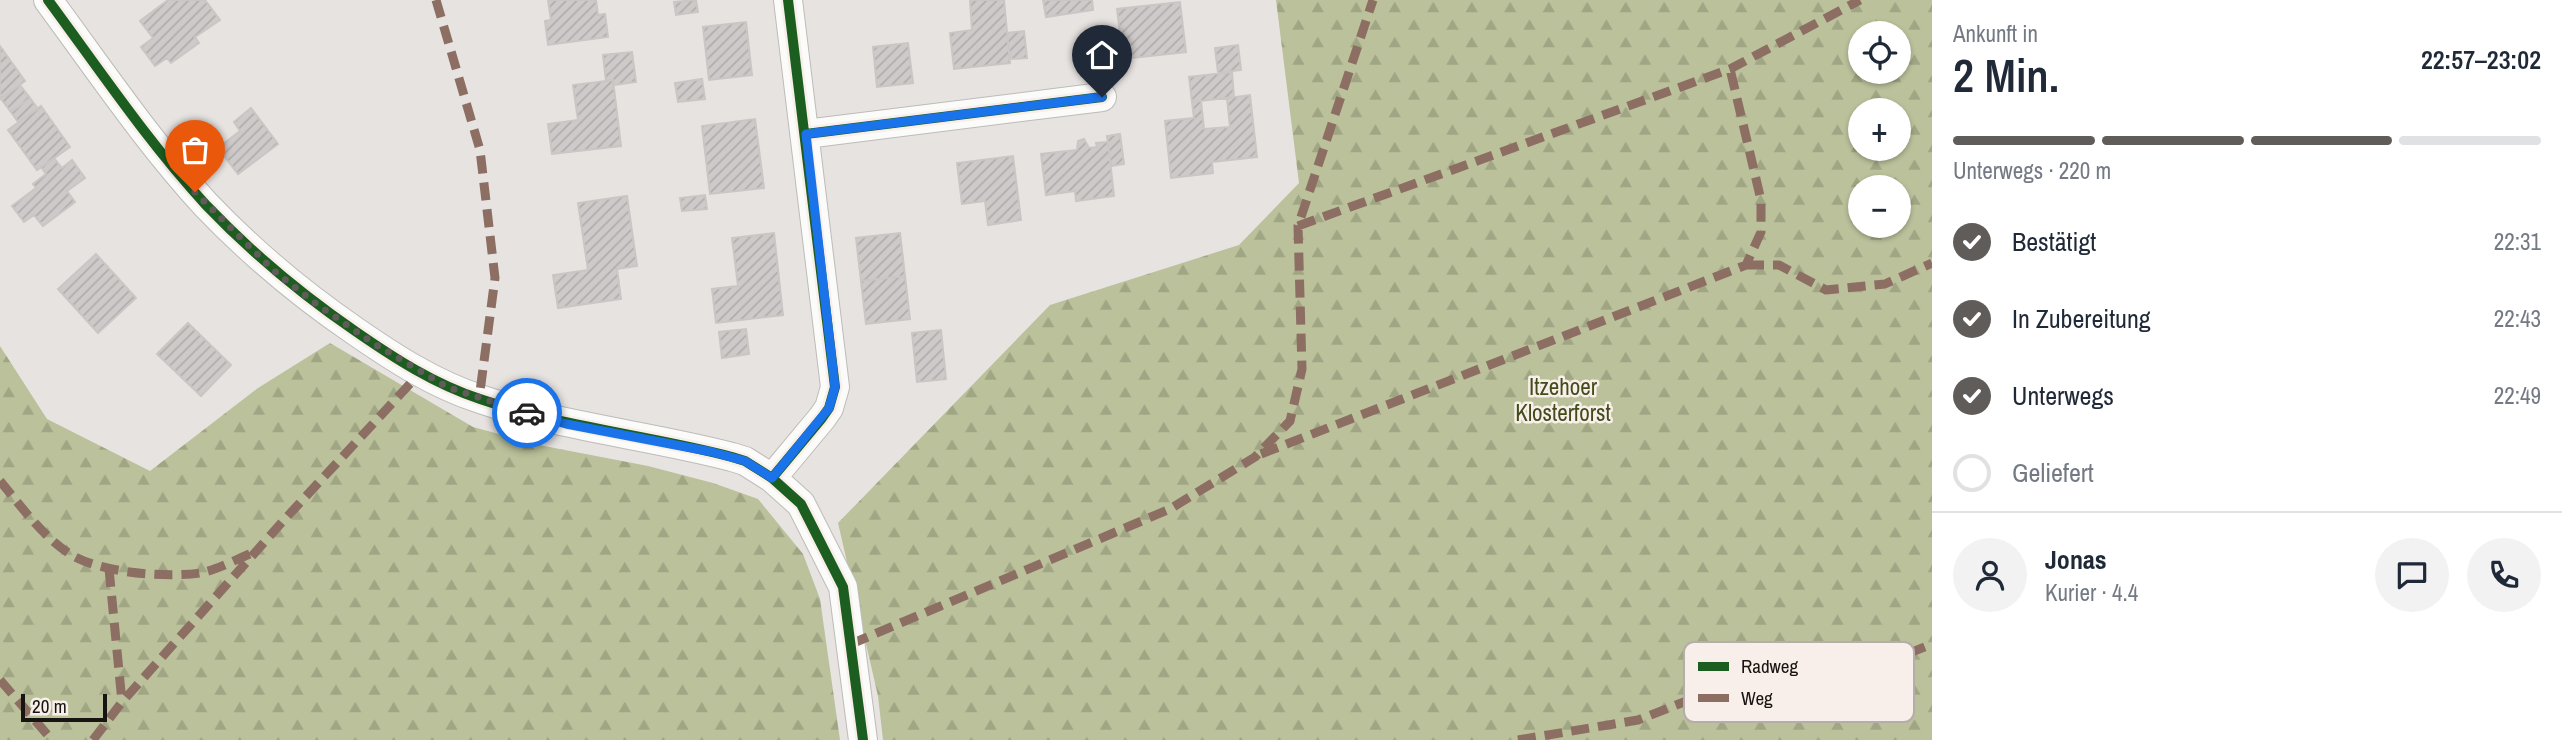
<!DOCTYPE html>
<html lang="de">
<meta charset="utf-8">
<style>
:root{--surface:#fff;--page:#f2f2f3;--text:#1f2937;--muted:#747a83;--line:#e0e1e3;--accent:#605c5a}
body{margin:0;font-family:"Archivo Narrow",sans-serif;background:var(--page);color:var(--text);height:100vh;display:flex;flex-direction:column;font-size:26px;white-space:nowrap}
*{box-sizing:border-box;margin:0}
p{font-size:23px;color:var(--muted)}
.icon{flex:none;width:38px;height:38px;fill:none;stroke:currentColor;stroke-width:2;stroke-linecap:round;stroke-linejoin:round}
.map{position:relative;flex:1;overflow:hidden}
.details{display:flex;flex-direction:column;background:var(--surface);width:630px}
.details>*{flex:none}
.tools{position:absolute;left:1848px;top:21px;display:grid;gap:14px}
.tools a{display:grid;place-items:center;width:63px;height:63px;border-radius:50%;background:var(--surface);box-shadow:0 2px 5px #0004;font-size:35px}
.scale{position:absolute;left:21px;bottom:18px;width:86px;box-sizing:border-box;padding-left:7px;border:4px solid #171412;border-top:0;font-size:19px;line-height:24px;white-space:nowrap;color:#171412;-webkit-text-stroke:5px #f8efea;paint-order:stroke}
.pin{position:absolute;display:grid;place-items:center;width:60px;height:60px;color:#fff;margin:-72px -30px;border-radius:50% 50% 50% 0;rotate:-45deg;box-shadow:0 0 7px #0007}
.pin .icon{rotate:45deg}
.courier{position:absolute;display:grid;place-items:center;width:70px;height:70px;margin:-35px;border:5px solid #1a73e8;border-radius:50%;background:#fff;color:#222;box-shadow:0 2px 9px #0007}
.overview em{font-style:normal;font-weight:600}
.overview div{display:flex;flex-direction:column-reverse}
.overview{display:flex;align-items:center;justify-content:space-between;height:119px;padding:0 21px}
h1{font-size:46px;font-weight:600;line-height:52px}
.bar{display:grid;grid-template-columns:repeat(4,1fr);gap:10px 7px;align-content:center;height:84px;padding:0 21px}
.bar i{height:9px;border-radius:5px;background:var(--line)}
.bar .selected{background:var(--accent)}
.bar p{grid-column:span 4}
.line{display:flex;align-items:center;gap:18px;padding:0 21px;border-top:2px solid var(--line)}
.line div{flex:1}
.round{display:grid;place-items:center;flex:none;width:74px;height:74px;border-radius:37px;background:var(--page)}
ol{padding:0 21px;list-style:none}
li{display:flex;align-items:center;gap:21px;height:77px}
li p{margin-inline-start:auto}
li .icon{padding:7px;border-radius:50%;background:var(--accent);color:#fff;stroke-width:4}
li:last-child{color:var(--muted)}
li i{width:38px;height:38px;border:4px solid var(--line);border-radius:50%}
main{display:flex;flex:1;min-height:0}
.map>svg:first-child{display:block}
.forest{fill:url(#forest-firs);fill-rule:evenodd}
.building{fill:url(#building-hatch);stroke:#cac6c4;stroke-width:2}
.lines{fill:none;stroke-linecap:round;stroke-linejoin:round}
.minor-casing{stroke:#bebbb9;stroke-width:30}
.minor{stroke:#fbfbfa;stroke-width:28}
.quiet{stroke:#8d6e63;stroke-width:9;stroke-dasharray:18 9;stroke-linecap:butt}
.cycleway-casing{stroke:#f8efea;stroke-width:15}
.cycleway{stroke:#1b5e20;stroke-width:10}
.done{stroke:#605c5a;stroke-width:7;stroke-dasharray:0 12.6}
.route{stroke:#1a73e8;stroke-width:9}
.labels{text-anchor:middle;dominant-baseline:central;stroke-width:5;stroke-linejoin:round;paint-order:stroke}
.park-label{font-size:23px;fill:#424c1a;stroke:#f8efea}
.key{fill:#f8efea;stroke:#b4ada9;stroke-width:2}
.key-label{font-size:19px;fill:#171412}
</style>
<main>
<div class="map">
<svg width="1932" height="740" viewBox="0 0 1932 740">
<defs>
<pattern id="forest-firs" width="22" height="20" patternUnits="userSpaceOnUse" patternTransform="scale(1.75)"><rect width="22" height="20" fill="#bbc19b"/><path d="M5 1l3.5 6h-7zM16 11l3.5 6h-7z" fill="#a0a584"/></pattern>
<pattern id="building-hatch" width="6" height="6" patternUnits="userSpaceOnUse" patternTransform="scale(1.75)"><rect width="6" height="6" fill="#cecac9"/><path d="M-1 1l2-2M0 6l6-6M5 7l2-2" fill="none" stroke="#b0adac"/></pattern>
</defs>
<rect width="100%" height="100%" fill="#e7e3e0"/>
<path class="forest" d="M1276,0H1932V740H883L878,696L838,523L1050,305L1239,245L1299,183ZM1860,33H1899V72H1860ZM1860,110H1899V149H1860ZM1860,187H1899V226H1860Z
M330,343L473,427L544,446L648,466L713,483L758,499L803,554L820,599L840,740H0V346L47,419L150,471L258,388Z"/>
<path class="building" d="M168,0H205L220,20L195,37L199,43L171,63L167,58L155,66L141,47L153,38L140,21Z
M548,0H596L598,15L605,14L608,37L548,45L545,21L551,20Z
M696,0L698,12L676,15L674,2Z
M970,0H1004L1010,63L954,69L950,33L972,30Z
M1043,0H1092L1093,10L1046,17Z
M1180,2L1186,52L1123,59L1117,9Z
M746,22L752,75L709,80L703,27Z
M1024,31L1027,58L1010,59L1007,33Z
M908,43L913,83L877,87L873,47Z
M1238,45L1241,70L1218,73L1215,48Z
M0,46L25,81L0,99Z
M632,52L636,82L613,85V80L606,81L603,55Z
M1232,72L1234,97L1192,102L1189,77Z
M702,79L705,99L678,102L675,83Z
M613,80L621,146L552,154L548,124L578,120L573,85Z
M20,85L30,98L11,112L1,99Z
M1250,95L1257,157L1212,162L1213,173L1171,178L1165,121L1194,118L1192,102L1201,101L1204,129L1230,127L1227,98Z
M30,98L38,109L18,122L11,112Z
M41,106L70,147L37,170L8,130Z
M251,108L278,144L238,174L218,148L240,131L234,122Z
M755,119L764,188L710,194L702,126Z
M1120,134L1124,164L1111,166L1107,136Z
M1084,139L1089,148L1097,147L1096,143L1108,142L1114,196L1076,201L1075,191L1046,195L1041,154L1077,150L1078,141Z
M1013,156L1021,220L988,225L985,201L962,204L957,163Z
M54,158L62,168L72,160L85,178L67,191L75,202L43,226L34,215L24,222L12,206L36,188L33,184L46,174L41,167Z
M705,195L707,209L682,211L680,198Z
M627,196L637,266L617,269L621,299L558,308L553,275L588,270L578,203Z
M774,233L783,315L716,323L712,289L738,286L732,238Z
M900,233L905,276L861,281L856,238Z
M96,254L136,298L98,333L58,289Z
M905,276L910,319L866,324L861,281Z
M188,323L231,365L201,396L157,354Z
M746,329L749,354L722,358L719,332Z
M941,330L946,379L917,382L912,333Z"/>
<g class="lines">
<defs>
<path id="minor" d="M48,0C99,69 148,142 206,205C251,252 301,294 355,331C394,358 434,384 480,399C562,427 648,435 732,457L745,461L772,478L801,504L843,587L863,740
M806,134L1102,97
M772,478L822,418L829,408L835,387L788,0"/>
</defs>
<use href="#minor" class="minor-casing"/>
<use href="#minor" class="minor"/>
<path class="quiet" d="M436,0L480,150L495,278L479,399
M1298,226L1730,69L1860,0
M1746,265H1779L1826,290L1885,284L1932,263
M1261,454L1746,265L1761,232V200L1730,69
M0,481C21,506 42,536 70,554C100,573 166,578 200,573C218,570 238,558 255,552
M109,569L122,702
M851,644L1170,509L1255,457L1290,421L1302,369L1298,226L1373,0
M0,680L52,740
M93,740L122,702L284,520L420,373
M1518,740L1638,720L1735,682L1801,689L1897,658L1932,644"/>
<defs>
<path id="cycleway" d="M48,0C99,69 148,142 206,205C251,252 301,294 355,331C394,358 434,384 480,399C562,427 648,435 732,457L745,461L772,478L801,504L843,587L863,740
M806,134L1102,97
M772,478L822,418L829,408L835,387L788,0"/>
</defs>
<use href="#cycleway" class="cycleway-casing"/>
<use href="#cycleway" class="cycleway"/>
</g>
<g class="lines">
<path class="done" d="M195,192L273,270L315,303L373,343L447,387L527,413"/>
<path class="route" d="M527,413L566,424L712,452L745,461L772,478L829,408L835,387L806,134L1102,97"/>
</g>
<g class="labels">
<g class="park-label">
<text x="1563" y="386">Itzehoer<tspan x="1563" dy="26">Klosterforst</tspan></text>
</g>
</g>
<rect x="1684" y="642" width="230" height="80" rx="10" class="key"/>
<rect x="1698" y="662" width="31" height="9" fill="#1b5e20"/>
<rect x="1698" y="694" width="31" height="8" fill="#8d6e63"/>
<g class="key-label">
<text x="1741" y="673">Radweg</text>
<text x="1741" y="705">Weg</text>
</g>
</svg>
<div class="tools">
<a><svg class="icon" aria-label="locate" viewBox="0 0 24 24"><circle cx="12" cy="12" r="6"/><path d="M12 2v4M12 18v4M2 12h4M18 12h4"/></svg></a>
<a>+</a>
<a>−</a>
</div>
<div class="scale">20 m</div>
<div class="pin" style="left:195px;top:192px;background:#ea580c"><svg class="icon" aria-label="bag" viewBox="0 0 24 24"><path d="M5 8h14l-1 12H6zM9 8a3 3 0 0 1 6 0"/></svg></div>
<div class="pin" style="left:1102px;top:97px;background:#1f2937"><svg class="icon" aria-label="home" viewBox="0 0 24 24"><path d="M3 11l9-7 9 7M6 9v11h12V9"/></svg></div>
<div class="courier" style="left:527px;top:413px"><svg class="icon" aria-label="car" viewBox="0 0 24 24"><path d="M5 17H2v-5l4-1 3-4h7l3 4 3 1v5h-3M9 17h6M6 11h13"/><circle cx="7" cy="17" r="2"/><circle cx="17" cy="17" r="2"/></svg></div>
</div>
<section class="details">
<div class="overview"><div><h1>2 Min.</h1><p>Ankunft in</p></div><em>22:57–23:02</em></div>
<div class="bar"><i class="selected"></i><i class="selected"></i><i class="selected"></i><i></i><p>Unterwegs · 220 m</p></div>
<ol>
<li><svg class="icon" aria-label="check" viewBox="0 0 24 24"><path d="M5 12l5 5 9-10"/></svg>Bestätigt<p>22:31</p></li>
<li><svg class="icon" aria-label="check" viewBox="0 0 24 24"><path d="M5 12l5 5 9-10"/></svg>In Zubereitung<p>22:43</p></li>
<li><svg class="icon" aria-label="check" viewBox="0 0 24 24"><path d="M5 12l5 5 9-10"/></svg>Unterwegs<p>22:49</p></li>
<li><i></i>Geliefert</li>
</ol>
<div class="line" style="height:126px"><a class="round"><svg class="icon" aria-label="person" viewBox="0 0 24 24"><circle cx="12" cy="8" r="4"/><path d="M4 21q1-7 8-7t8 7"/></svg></a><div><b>Jonas</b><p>Kurier · 4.4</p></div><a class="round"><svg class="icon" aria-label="chat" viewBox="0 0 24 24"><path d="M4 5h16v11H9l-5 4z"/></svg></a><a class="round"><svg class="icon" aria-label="phone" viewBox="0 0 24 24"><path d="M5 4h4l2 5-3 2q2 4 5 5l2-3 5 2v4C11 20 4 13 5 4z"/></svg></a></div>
</section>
</main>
